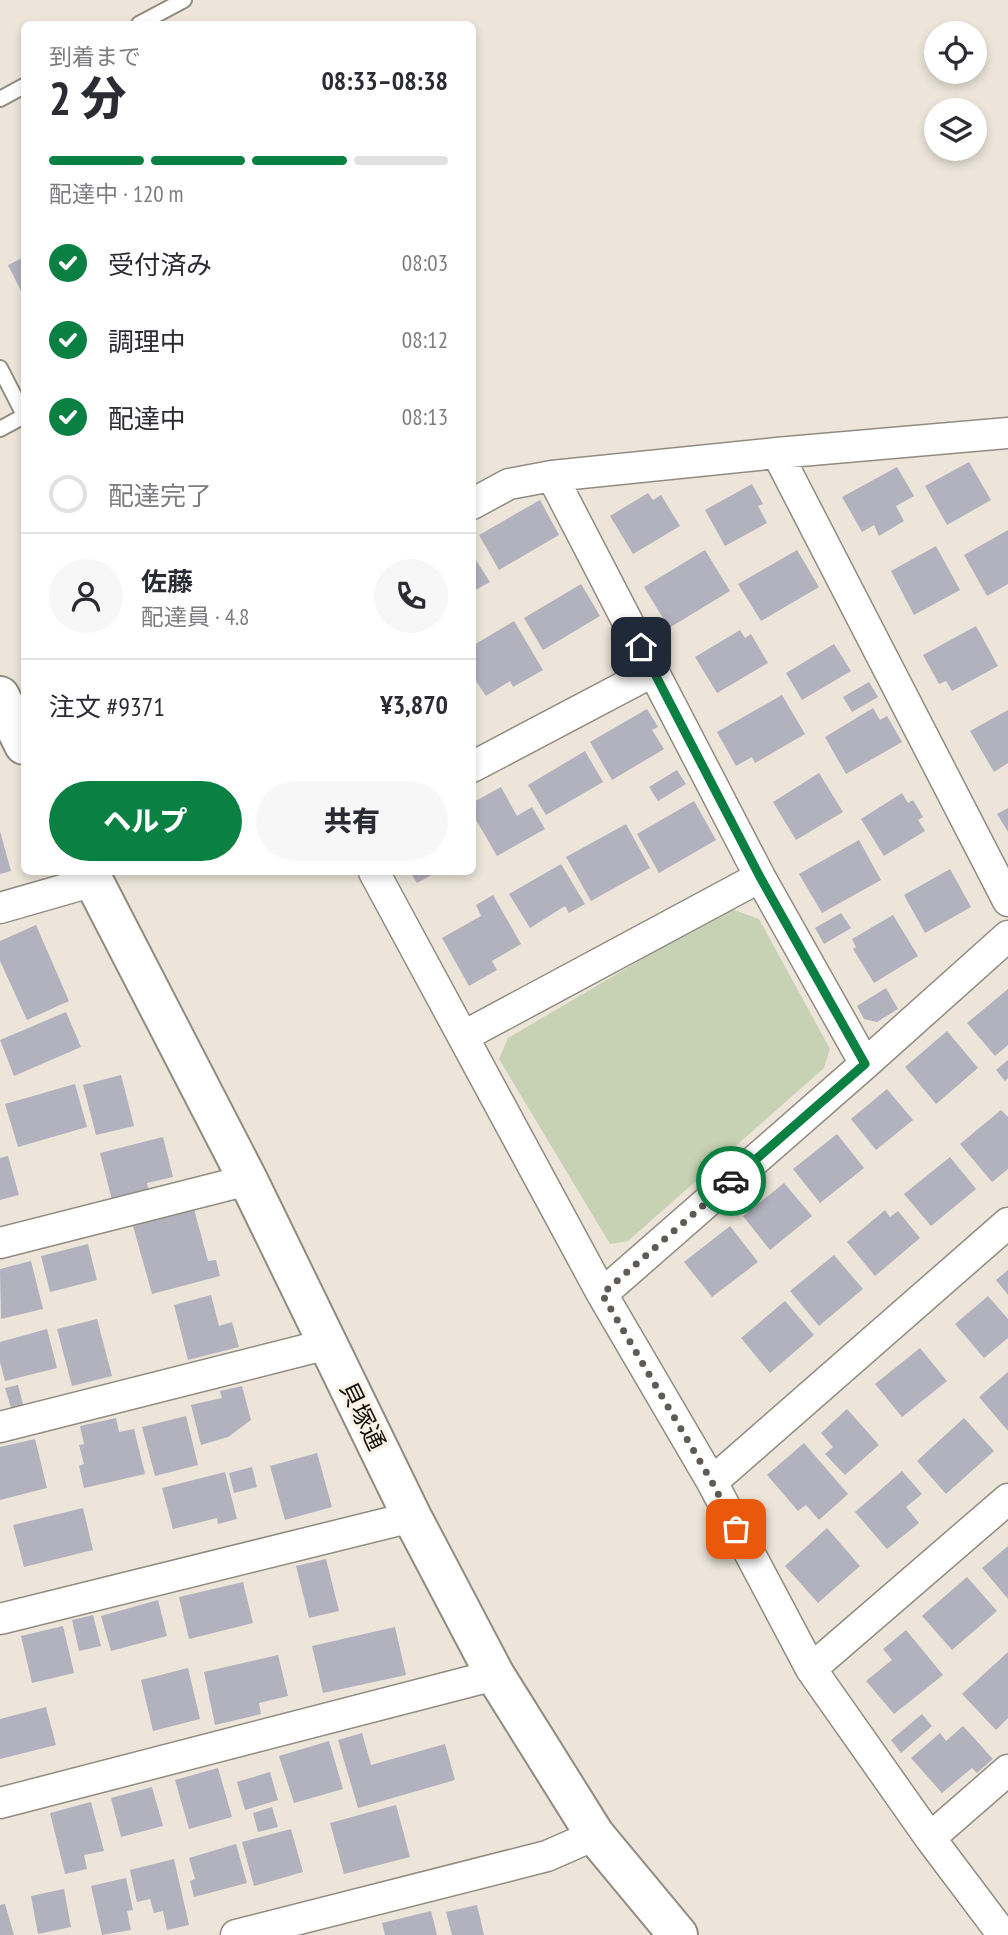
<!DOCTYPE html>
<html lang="ja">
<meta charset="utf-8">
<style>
:root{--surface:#fff;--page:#f7f7f7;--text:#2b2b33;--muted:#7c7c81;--line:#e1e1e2;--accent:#0b8043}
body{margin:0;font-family:"PT Sans Narrow","Noto Sans JP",sans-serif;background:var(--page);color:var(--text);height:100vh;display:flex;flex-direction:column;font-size:26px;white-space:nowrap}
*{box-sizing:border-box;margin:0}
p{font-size:23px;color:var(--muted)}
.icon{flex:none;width:38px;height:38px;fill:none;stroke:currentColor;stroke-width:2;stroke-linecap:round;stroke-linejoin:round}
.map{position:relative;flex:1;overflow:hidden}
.sheet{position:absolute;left:21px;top:21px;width:455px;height:854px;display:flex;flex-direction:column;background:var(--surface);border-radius:10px;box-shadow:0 4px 10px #0003}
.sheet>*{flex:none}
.fabs{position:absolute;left:924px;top:21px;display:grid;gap:14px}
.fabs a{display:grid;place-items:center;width:63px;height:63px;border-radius:50%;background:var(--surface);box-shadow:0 4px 10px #0003;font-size:35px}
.pin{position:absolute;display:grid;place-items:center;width:60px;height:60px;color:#fff;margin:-30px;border-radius:14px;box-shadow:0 4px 10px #0006}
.courier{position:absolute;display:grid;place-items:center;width:70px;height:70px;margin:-35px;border:5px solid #0b8043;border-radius:50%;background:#fff;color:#222;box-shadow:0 2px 9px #0007}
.summary em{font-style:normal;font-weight:800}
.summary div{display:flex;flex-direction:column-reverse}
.summary{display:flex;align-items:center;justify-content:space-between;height:119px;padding:0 28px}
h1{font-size:46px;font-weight:800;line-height:52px}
.bar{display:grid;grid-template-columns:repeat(4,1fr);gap:10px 7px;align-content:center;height:84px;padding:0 28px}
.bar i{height:9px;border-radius:5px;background:var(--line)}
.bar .on{background:var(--accent)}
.bar p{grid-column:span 4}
.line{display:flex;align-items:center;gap:18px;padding:0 28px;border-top:2px solid var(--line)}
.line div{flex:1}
.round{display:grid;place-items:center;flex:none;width:74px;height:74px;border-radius:37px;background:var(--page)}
ol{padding:0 28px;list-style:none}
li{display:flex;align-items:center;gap:21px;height:77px}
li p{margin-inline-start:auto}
li .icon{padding:7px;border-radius:50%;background:var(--accent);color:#fff;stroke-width:4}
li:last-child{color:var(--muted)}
li i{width:38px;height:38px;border:4px solid var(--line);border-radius:50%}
.action{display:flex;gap:14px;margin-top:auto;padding:14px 28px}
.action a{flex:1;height:80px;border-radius:42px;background:var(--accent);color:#fff;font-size:28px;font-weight:800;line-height:80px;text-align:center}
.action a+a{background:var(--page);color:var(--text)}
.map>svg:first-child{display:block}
.green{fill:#c6d2b3}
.building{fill:#b2b1be}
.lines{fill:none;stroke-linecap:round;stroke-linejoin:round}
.lane-casing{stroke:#928b80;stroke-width:18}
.street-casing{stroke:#928b80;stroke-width:33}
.secondary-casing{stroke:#928b80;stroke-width:42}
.lane{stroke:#fff;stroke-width:14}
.street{stroke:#fff;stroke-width:30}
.secondary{stroke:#fff;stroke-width:38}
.done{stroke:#5f5b54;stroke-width:7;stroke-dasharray:0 12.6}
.route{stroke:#0b8043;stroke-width:9}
.labels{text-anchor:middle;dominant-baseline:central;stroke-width:7;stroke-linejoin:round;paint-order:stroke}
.street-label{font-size:24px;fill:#13100c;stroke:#faf2e6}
</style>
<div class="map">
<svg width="1008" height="1935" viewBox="0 0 1008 1935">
<rect width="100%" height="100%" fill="#ede5d9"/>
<path class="green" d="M729,908L759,919L830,1049L824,1068L628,1241L610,1244L499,1059L508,1038Z"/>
<path class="building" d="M24,257V297L8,265Z
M969,462L991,500L947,525L925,486Z
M897,467L914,496L896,506L904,521L879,536L874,525L862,532L842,497Z
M752,484L763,504L758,506L767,523L725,546L705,510Z
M648,493L653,500L661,495L680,526L633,554L610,516Z
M540,500L559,535L499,570L479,535Z
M1008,530V584L987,596L964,555Z
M936,546L960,590L914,615L891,571Z
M705,550L730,591L669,628L644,587Z
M797,550L819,587L761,621L738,584Z
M472,554L490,582L472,592Z
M581,584L600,616L543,650L524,618Z
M514,621L543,670L513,687L510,681L486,696L472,675V646Z
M976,626L998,666L952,691L946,681L939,684L923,655Z
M740,630L745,638L751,634L768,663L717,693L695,657Z
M834,644L851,671L802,700L786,673Z
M869,682L878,697L852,712L843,697Z
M782,695L805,734L755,763L752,757L736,766L717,732Z
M873,708L880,720L887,716L902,742L846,774L825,737Z
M647,709L658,727L652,730L664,749L612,780L590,742Z
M1008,710V763L994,772L970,731Z
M585,751L603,782L546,815L528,785Z
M677,770L686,784L658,801L649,787Z
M819,773L843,812L796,840L773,802Z
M501,787L517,816L532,807L545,829L497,856L472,813V803Z
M902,793L908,803L913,800L923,817L918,820L925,831L884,856L861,819Z
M694,801L716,840L659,873L637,834Z
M1008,808V832L997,814Z
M626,824L650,868L591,901L566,857Z
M0,831L11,871L0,874Z
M859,840L881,880L822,913L799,874Z
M561,864L585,904L569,913L565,906L530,928L509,894Z
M950,869L971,907L925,933L904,895Z
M410,872H437L417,883Z
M493,895L521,944L492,961L497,970L469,986L442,938L481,916L476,905Z
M841,913L851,928L824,944L815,928Z
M893,915L918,956L874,983L853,949L856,947L852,939Z
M36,925L69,1001L27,1020L0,961V941Z
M886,988L898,1009L877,1022L864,1019L857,1006Z
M1008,989V1045L995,1056L967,1023Z
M66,1012L81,1047L14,1076L0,1040Z
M947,1031L978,1068L936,1104L905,1067Z
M1008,1060V1078L1005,1081L996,1070Z
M121,1075L134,1126L96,1135L83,1085Z
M75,1084L87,1127L18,1147L5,1104Z
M887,1089L913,1120L876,1150L851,1119Z
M1001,1110L1008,1117V1169L992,1182L960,1144Z
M837,1134L864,1168L820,1203L793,1169Z
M163,1137L173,1177L147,1183L150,1195L113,1204L100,1153Z
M8,1156L19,1195L0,1200V1158Z
M950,1157L976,1189L931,1226L904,1194Z
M784,1183L812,1216L770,1250L743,1216Z
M194,1209L208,1261L216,1260L220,1276L152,1294L133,1226Z
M885,1210L890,1217L898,1211L920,1238L875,1276L847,1242Z
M730,1226L758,1262L712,1297L684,1262Z
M88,1244L97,1280L50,1292L41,1256Z
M834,1255L863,1289L819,1326L790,1291Z
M31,1261L43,1309L1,1319L0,1269Z
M1008,1270V1295L996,1280Z
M211,1295L219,1326L232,1322L239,1347L188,1360L174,1305Z
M988,1296L1008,1319V1338L984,1358L955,1324Z
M785,1301L814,1335L770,1373L741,1338Z
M97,1319L112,1376L72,1386L57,1329Z
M47,1329L57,1368L5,1381L0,1362V1342Z
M920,1348L947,1381L902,1417L875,1384Z
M1008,1372V1431L979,1397Z
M18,1385L24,1408L12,1411L5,1388Z
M242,1386L251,1420L228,1437L201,1445L191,1405L222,1398L220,1391Z
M847,1409L879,1445L845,1475L825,1454L833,1447L821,1433Z
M186,1416L198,1465L155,1476L142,1427Z
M116,1418L119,1432L134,1429L145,1474L84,1488L79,1466L84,1464L79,1445L84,1444L80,1426Z
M964,1418L994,1451L946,1494L917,1461Z
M35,1439L47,1488L0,1500V1447Z
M804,1443L848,1494L819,1520L806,1505L798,1511L767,1475Z
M317,1453L332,1507L285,1520L270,1466Z
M252,1467L257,1487L234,1493L229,1473Z
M902,1471L922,1494L906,1507L919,1523L887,1549L855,1512Z
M225,1472L237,1519L218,1524L217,1518L173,1529L162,1488Z
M83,1508L93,1550L24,1567L13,1525Z
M827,1528L860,1566L818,1603L785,1566Z
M1008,1546V1599L982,1568Z
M326,1559L339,1611L309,1618L296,1566Z
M967,1577L997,1611L952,1650L922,1616Z
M243,1582L253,1623L189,1639L179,1597Z
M158,1600L167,1636L111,1651L101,1616Z
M93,1615L101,1646L79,1651L72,1620Z
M63,1626L74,1673L32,1683L21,1636Z
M395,1627L406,1675L323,1693L312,1646Z
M906,1630L943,1675L894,1714L866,1681L892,1660L883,1649Z
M1008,1652V1718L996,1730L962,1694Z
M278,1655L288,1696L259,1703L261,1714L215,1725L204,1672Z
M188,1668L200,1719L153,1731L141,1680Z
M46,1707L56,1745L0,1759V1719Z
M922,1714L932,1726L901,1753L891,1740Z
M963,1726L993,1759L977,1773L972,1768L942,1793L911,1758L940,1733L946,1741Z
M362,1733L371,1765L445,1744L455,1780L358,1808L338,1740Z
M329,1741L343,1789L294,1803L279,1756Z
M218,1768L232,1817L189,1829L175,1780Z
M270,1772L278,1800L245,1810L237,1782Z
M152,1787L163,1826L121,1837L111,1798Z
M91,1802L104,1851L84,1855L87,1869L65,1874L50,1813Z
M396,1805L410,1857L344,1874L330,1823Z
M272,1807L278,1827L258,1832L253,1813Z
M291,1829L303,1872L254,1886L242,1842Z
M236,1844L247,1883L194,1897L190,1881L195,1879L189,1858Z
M174,1859L189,1925L167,1930L163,1911L154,1913L150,1899L137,1902L130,1870Z
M126,1878L133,1910L127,1911L131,1930L102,1935L91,1886Z
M64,1889L71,1927L38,1934L31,1896Z
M5,1904L14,1935H0V1905Z
M477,1905L484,1935H452L446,1912Z
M431,1911L437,1935H385L382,1923Z"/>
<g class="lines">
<defs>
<path id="lane" d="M139,24L184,0
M0,99L24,86
M0,368L24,415
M0,429L24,416"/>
<path id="street" d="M777,453L1008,901
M552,476L760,877L865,1064
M472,504L509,484L552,476L777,453L1008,433
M472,767L654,671
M374,872L602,1294L712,1482L811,1669L930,1838L1003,1935
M0,908L94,881
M464,1036L760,877
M0,1243L248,1180
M602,1294L865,1064L1008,936
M0,1427L328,1344
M712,1482L1008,1223
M0,1619L412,1517
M811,1669L1008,1499
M0,1803L495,1675
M930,1838L1008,1770
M236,1935L547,1856L595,1835"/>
<path id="secondary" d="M0,696L24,745
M89,872L248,1180L412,1517L495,1675L595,1835L678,1935"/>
</defs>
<use href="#lane" class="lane-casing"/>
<use href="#street" class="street-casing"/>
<use href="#secondary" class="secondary-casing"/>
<use href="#lane" class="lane"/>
<use href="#street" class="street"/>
<use href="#secondary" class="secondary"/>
</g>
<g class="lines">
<path class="done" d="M731,1181L602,1294L712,1482L736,1529"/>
<path class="route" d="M641,647L760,877L865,1064L731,1181"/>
</g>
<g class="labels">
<g class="street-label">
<text transform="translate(363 1416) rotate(64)">貝塚通</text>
</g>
</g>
</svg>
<div class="fabs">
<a><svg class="icon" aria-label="locate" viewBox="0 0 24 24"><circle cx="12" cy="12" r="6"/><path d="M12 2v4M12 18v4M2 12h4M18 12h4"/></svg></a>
<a><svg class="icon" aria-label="layers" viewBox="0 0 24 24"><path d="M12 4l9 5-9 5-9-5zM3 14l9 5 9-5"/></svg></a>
</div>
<div class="pin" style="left:736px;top:1529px;background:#ea580c"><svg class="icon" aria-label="bag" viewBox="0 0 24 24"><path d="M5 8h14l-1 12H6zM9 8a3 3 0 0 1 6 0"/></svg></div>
<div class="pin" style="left:641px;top:647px;background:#1f2937"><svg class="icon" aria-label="home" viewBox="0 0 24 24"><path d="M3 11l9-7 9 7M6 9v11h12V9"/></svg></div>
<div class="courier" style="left:731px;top:1181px"><svg class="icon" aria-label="car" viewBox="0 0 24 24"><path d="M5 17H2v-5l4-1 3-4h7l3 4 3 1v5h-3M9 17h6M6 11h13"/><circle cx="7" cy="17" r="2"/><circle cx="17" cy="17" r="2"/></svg></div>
<section class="sheet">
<div class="summary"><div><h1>2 分</h1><p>到着まで</p></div><em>08:33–08:38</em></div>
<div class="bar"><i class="on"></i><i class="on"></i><i class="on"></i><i></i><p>配達中 · 120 m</p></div>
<ol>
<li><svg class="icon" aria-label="check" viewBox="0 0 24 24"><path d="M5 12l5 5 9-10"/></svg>受付済み<p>08:03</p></li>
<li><svg class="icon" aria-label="check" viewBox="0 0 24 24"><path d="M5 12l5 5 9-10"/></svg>調理中<p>08:12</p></li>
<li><svg class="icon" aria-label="check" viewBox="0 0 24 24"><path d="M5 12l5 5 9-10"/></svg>配達中<p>08:13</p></li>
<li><i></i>配達完了</li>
</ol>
<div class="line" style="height:126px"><a class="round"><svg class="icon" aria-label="person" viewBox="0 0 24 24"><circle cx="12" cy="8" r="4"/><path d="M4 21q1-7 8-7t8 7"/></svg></a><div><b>佐藤</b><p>配達員 · 4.8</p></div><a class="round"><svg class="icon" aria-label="phone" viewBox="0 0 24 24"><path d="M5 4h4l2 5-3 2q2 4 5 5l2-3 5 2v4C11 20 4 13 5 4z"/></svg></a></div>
<div class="line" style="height:91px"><div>注文 #9371</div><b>¥3,870</b></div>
<div class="action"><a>ヘルプ</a><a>共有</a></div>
</section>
</div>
